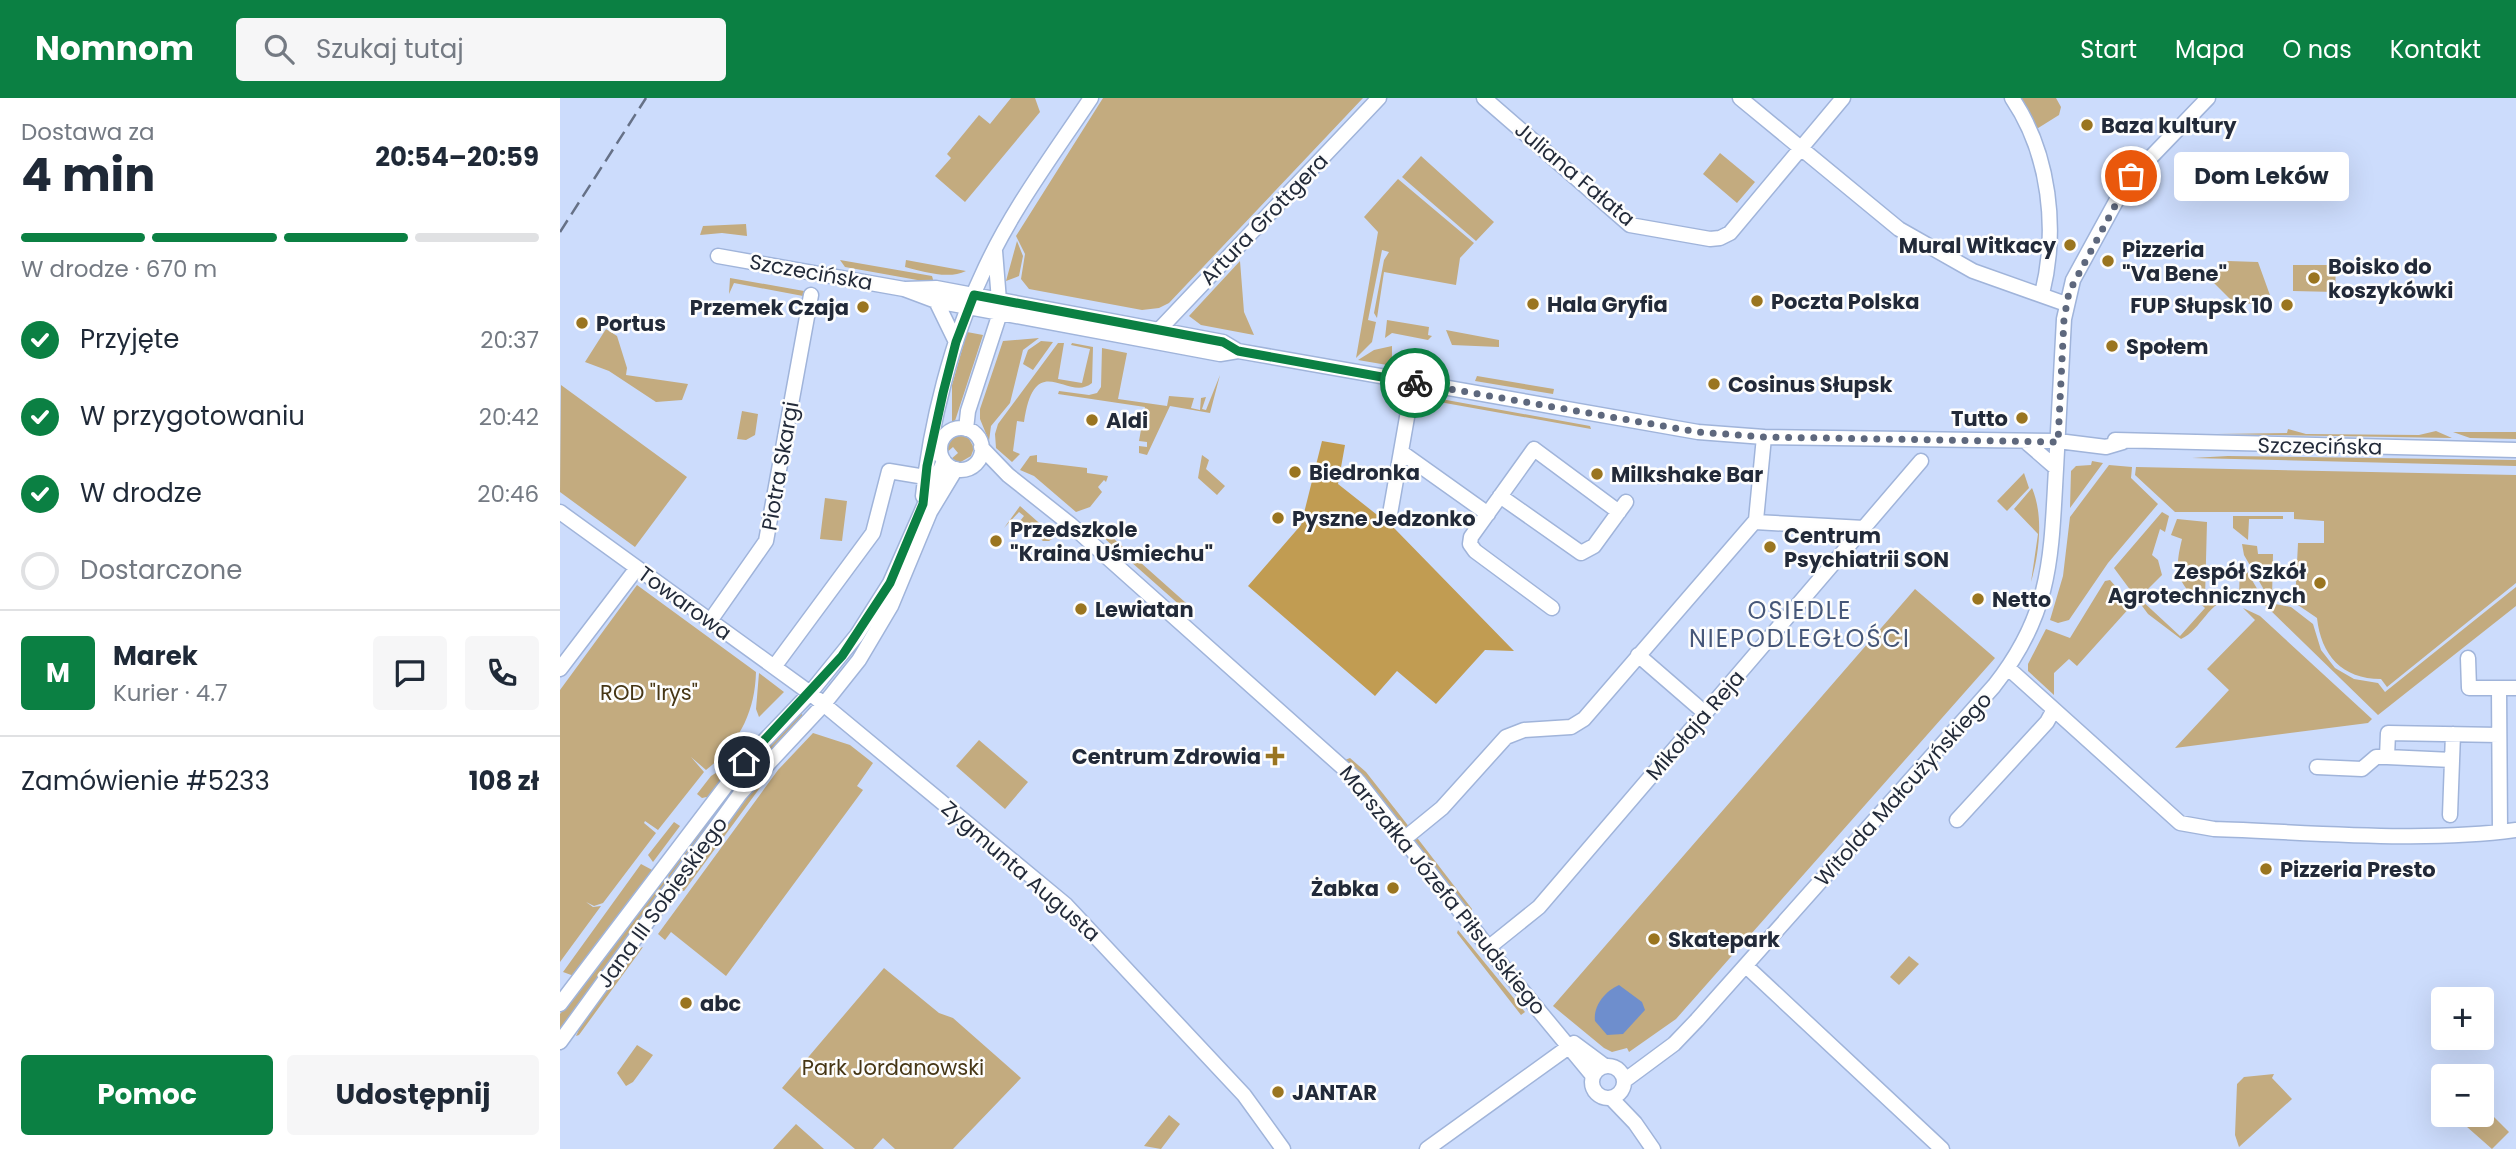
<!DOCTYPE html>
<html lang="pl">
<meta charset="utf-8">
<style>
:root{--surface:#fff;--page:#f6f6f7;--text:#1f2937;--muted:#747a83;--line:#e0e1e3;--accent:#0b8043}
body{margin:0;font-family:Poppins,sans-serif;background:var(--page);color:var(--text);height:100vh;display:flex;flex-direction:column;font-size:26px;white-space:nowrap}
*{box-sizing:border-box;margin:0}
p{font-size:23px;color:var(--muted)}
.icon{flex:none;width:38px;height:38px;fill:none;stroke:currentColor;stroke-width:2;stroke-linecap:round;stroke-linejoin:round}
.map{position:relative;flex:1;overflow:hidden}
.details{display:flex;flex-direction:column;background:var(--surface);width:560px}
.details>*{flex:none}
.fabs{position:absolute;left:1871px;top:889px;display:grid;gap:14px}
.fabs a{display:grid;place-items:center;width:63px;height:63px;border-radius:7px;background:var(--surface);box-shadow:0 7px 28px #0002;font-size:35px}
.pin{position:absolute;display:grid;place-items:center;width:60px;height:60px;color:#fff;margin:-30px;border:4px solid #fff;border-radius:50%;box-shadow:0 2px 7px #0007}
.courier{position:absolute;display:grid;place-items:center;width:70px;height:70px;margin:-35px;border:5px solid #0b8043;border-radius:50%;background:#fff;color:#222;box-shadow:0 2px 9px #0007}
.bubble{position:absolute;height:49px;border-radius:7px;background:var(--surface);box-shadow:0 7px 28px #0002;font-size:23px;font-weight:700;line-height:49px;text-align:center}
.summary em{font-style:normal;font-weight:700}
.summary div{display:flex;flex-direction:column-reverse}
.summary{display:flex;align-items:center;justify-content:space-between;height:119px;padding:0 21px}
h1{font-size:46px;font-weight:700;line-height:52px}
.bar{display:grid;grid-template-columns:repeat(4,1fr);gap:10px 7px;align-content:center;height:84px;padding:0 21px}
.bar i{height:9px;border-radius:5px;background:var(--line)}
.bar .active{background:var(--accent)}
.bar p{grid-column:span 4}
.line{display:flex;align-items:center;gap:18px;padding:0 21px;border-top:2px solid var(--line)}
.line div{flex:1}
.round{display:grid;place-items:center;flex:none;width:74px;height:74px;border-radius:7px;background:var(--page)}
ol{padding:0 21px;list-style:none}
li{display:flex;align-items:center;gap:21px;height:77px}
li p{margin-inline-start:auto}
li .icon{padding:7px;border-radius:50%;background:var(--accent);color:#fff;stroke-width:4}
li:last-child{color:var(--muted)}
li i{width:38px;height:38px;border:4px solid var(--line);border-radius:50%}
.action{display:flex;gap:14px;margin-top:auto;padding:14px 21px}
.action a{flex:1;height:80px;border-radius:7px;background:var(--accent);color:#fff;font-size:28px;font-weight:700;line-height:80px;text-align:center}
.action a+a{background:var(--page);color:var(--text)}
header{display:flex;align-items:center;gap:42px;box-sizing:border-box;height:98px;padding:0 35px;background:var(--accent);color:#fff}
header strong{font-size:33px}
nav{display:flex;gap:38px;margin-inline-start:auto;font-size:24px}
.search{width:490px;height:63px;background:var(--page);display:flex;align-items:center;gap:18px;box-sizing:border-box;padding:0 24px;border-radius:7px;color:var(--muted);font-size:26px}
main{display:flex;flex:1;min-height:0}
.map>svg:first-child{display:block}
.green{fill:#c3ab7f}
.forest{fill:#c19c52}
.water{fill:#6e8ecd}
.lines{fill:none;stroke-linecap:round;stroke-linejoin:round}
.minor-casing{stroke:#a0b4da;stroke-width:17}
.minor{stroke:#fff;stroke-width:14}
.rail{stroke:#667187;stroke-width:2.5;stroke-dasharray:14 7;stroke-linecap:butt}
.done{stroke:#5e687d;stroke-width:7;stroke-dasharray:0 12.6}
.route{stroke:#0b8043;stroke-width:9}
.poi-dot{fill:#9a7520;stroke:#fdfdfd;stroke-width:2.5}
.labels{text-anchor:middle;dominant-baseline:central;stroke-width:5;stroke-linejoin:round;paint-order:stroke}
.poi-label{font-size:21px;font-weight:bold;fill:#222a39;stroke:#fdfdfd;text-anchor:start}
.street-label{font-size:21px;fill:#222a39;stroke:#fdfdfd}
.park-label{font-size:21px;fill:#463615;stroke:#fdfdfd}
.quarter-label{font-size:24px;letter-spacing:2px;fill:#465779;stroke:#fdfdfd}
</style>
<header>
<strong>Nomnom</strong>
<div class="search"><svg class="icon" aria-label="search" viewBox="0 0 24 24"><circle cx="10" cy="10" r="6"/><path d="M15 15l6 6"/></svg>Szukaj tutaj</div>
<nav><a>Start</a><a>Mapa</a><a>O nas</a><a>Kontakt</a></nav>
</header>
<main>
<section class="details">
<div class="summary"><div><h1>4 min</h1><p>Dostawa za</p></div><em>20:54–20:59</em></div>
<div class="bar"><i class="active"></i><i class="active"></i><i class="active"></i><i></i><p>W drodze · 670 m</p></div>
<ol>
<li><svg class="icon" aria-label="check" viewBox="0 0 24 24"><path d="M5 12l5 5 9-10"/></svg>Przyjęte<p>20:37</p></li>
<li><svg class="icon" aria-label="check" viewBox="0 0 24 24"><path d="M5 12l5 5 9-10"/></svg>W przygotowaniu<p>20:42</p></li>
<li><svg class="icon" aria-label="check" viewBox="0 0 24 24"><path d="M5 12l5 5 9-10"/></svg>W drodze<p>20:46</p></li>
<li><i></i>Dostarczone</li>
</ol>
<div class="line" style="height:126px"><b class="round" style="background:var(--accent);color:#fff">M</b><div><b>Marek</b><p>Kurier · 4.7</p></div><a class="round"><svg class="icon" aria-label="chat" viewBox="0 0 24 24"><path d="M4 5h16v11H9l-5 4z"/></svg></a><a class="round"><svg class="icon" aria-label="phone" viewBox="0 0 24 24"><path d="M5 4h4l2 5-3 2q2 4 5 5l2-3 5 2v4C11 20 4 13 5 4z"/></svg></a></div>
<div class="line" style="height:91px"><div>Zamówienie #5233</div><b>108 zł</b></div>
<div class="action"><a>Pomoc</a><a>Udostępnij</a></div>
</section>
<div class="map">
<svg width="1956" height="1051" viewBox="0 0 1956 1051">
<rect width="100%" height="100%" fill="#ccdcfc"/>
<path class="green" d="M451,0H475L480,14L405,104L375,78L391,60L387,56L419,17L430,26Z
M543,0H803L609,205L599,210L582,212L469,191L461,181L465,156L456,138Z
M1456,0H1496L1501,9L1499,17L1475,32Z
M1160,55L1195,84L1177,105L1143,76Z
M861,58L934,124L916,143L842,79Z
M838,81L914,145L900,160L896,187L824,174L817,220L814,215L824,162L829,154L822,152L808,222L816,224L812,244L796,260L818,134L804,119Z
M186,126L187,138L162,135L140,137L143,128Z
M457,143L463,158L459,178L446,183Z
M280,162L372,178L374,185L285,169Z
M346,162L406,173C388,182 362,173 345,169Z
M680,163L684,214L694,237L641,227L629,218Z
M1668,163L1698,164L1711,200L1703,207L1673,204L1650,181Z
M1733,167H1776L1775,194L1733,193Z
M170,180L244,193L243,198L174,185L169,196Z
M827,222L869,229L868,237L872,238L868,242L832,235L825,240Z
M46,231L57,238L67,270L66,277L128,286L122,302L96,304L49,273L25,264Z
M886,232L939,242V249L892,247Z
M407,234L423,237L394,326L392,324V287Z
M479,240L463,252L450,305L431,328L429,343L420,321V311L443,243Z
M481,243L493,244L473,272L463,266L468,252Z
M498,245H504L498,281L522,285L530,251L511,247L512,245L533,249L532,285C508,305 475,249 464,324L457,323L453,353L460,356L452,364L436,350L435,336L438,326Z
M832,248V262L837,264L833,268L798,262L814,252Z
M542,250L567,255L558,301L607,308L609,298L634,300L631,310L640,312L641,300L646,299L642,311L646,312L660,277L650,315L610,308L587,357L579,355V348L587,349V344L579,343L585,309L498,296L499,293L529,297L537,295L541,289Z
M917,278L994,291L993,296L915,283Z
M1,287L127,379L75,449L0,394Z
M859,297L1030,328L1031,331L857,300Z
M182,313L198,316L195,337L186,342L177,341Z
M1728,331L1746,336L1859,337L1876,333L1892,340L1657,336L1727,335Z
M1893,334H1956V341L1910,340Z
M398,335L407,337L414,350L411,358L399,365L390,362L398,355L393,349L385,356V343Z
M477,357V364L527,370V375L548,378L546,384L544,382L538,389L542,394L530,409L516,414L474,378L460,372L470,358Z
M642,357L649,362L646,371L665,388L657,397L638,380Z
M1668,358L1956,362V368L1632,360Z
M1532,363L1543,365L1510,410L1511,373L1516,368L1531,367Z
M1549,367L1572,369L1571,380L1598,406L1548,465L1509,522L1498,525L1490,522L1503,478L1510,419Z
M1576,369L1956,377V485L1827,589L1821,581C1782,581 1761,557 1757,520L1735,505L1738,445H1764V423L1734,421V414H1615L1575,377Z
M1464,375L1469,390L1447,413L1437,403Z
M1472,390C1484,418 1479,456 1471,484L1478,436L1454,411Z
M265,400L287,403L282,443L260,441Z
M460,408L495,439L489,443H483L460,423L464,418L459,414L444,430Z
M1602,414L1609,418L1605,434L1600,431L1592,457L1598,462L1602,477L1579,500L1620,538L1645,510C1618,484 1613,478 1622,441L1611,437L1617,421L1647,424L1645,500H1657L1658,492L1674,493V500C1648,502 1642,532 1621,541L1588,516L1554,470Z
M1673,418H1723V421H1689L1688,442L1673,430Z
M527,425L544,432L626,505L631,517Z
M1682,446L1697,448L1698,456H1713L1712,501L1707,497L1684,457Z
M1680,462L1705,504L1731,509L1753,526L1761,552L1775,570L1794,581L1818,585L1825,594L1956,489V508L1818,617L1706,508L1696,502L1679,499Z
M1550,482L1572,507L1517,568L1509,561L1494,575V597L1468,573V566L1486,531L1510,540L1545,483Z
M77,487L196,574C195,615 178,647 146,672L131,659L144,674L98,732L85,723L84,725L96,735L43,805L34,808L26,804L33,809L41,808L0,864V592Z
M1355,491L1435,560L1116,921L1069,954L1067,950L1052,954L1044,950L993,908Z
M1683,510L1700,518L1812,621L1808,625L1615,650L1669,592L1647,571L1695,522Z
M199,575L224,594L199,619L196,611Z
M240,614L244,619L192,673L109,785L108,775L184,672Z
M252,626V631L216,668L124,793L117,792L194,688Z
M253,635L290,647L313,665L297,688L303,692L166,878L111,834L105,842L98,836L218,672Z
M419,642L468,684L445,711L396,668Z
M790,660L806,674L850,730H843L785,662Z
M170,666L151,698L142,700L137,696L151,678Z
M114,724L120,728L93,764L88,757Z
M855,737L912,811L911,815L855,746Z
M81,766L96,774L14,878L3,874Z
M104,780L106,789L0,935V916Z
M898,832L965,914L961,917L897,835Z
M83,849L19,937L16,938L22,925L75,852Z
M1349,858L1359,866L1339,887L1330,879Z
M324,870L379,915L393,920L461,980L393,1051H335L323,1040L313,1051H295L222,990Z
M77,947L93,957L73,984L66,988L57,975Z
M1714,976L1712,980L1732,1001L1679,1049L1675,1037L1677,986L1684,979Z
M1922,1007L1949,1034L1932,1051L1898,1021L1902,1017H1922Z
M609,1017L620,1026L601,1051L584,1048Z
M236,1026L264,1051H213Z"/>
<path class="forest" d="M762,343L785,347L778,386L835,431L954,553L925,552L876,606L837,573L815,598L688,488L741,427Z"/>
<path class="water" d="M1059,887L1082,904L1085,912L1063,936L1047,937L1035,923C1033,908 1045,893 1059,887Z"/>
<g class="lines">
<defs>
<path id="minor" d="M924,0L1070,127L1150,141L1160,140L1170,135L1283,0
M1180,0L1339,131L1413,173L1506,206
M1452,0C1490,56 1498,132 1482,196
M158,158L344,191L376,203L660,256L678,253L1138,334L1204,339L1498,343L1546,349L1563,344
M345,191L376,190L663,244L678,253
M376,203L396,244
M595,236L819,0
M380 351a21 21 0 1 1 42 0a21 21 0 1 1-42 0Z
M406,331L408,313L440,215L435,153
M1555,342L1956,352
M1465,343L1496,370
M421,349L448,377L511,427L799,684L956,885L1033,978
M841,354L928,416
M363,398C370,327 392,241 422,177C450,114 493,57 531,0
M940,398L1021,455L1034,448L1066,404
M0,414L250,595L506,807L684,997L723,1051
M830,416L853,285
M1195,424L1304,430
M992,510L915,453L910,446L911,439L974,351L1059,414
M150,523L206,443L251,197
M1078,557L1145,615
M1908,560L1909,590H1939
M214,569L313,435L329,373L365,379
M1448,570L1620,725L1654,731C1749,734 1863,745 1956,732
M0,571L77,470
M1827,659L1892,662
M1757,669L1802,671L1816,659H1827L1828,635L1939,637
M1890,717L1893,636
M1397,722L1487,624L1493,613
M1940,734L1939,590H1956
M844,741L882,710L946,639L964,632L1011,629L1024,621L1196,422L1204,339
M928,850L979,809L1361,363
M1186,868L1382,1051
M0,906L184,664L250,595L297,537L330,485L384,363
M0,944L180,696L264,606L299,562L331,508L370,414L396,371
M1014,945L1045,968
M1032 984a16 16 0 1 1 32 0a16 16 0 1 1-32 0Z
M1064,983L1114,946L1137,922L1434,588C1492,515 1491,459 1496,371C1499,321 1501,271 1504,221L1513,182L1566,85L1648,0
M1051,1000L1075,1025L1093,1051
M867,1051L1010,948"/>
</defs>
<use href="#minor" class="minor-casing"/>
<use href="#minor" class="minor"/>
<path class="rail" d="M0,134L86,0"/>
</g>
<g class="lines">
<path class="done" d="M855,285L1138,334L1204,339L1498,344L1504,221L1509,194L1571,78"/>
<path class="route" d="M184,664L282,558L330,485L363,406L367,368L383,295L396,244L414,197L663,244L678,253L855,285"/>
</g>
<g class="poi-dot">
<circle cx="1527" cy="27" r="7"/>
<circle cx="1510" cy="147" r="7"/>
<circle cx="1548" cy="163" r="7"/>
<circle cx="1754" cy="180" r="7"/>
<circle cx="1197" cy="203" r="7"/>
<circle cx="973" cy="206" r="7"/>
<circle cx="1727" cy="207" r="7"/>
<circle cx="303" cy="209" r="7"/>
<circle cx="22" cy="225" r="7"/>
<circle cx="1552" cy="248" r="7"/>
<circle cx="1154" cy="286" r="7"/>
<circle cx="1462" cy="320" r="7"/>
<circle cx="532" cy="322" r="7"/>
<circle cx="735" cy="374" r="7"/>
<circle cx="1037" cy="376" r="7"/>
<circle cx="718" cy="420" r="7"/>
<circle cx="436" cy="443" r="7"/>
<circle cx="1210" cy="449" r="7"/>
<circle cx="1760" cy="485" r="7"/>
<circle cx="1418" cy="501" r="7"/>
<circle cx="521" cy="511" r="7"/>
<path d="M711.5 647.5h7v7h7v7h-7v7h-7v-7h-7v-7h7z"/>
<circle cx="1706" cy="771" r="7"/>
<circle cx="833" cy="790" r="7"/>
<circle cx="1094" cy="841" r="7"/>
<circle cx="126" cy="905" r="7"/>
<circle cx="718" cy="994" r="7"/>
</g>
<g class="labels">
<g class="poi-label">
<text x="1541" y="27">Baza kultury</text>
<text x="1496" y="147" text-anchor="end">Mural Witkacy</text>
<text x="1562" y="151">Pizzeria<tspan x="1562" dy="24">"Va Bene"</tspan></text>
<text x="1768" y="168">Boisko do<tspan x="1768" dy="24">koszykówki</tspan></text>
<text x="1211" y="203">Poczta Polska</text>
<text x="987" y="206">Hala Gryfia</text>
<text x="1713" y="207" text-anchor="end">FUP Słupsk 10</text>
<text x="289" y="209" text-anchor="end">Przemek Czaja</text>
<text x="36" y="225">Portus</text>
<text x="1566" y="248">Społem</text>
<text x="1168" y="286">Cosinus Słupsk</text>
<text x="1448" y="320" text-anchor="end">Tutto</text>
<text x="546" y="322">Aldi</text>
<text x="749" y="374">Biedronka</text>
<text x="1051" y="376">Milkshake Bar</text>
<text x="732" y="420">Pyszne Jedzonko</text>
<text x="450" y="431">Przedszkole<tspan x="450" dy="24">"Kraina Uśmiechu"</tspan></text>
<text x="1224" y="437">Centrum<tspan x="1224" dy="24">Psychiatrii SON</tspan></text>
<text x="1746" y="473" text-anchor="end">Zespół Szkół<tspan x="1746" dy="24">Agrotechnicznych</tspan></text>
<text x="1432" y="501">Netto</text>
<text x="535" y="511">Lewiatan</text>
<text x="701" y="658" text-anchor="end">Centrum Zdrowia</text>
<text x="1720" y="771">Pizzeria Presto</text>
<text x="819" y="790" text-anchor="end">Żabka</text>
<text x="1108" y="841">Skatepark</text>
<text x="140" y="905">abc</text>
<text x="732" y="994">JANTAR</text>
</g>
<g class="street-label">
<text transform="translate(1015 76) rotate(40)">Juliana Fałata</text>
<text transform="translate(704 121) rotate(-46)">Artura Grottgera</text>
<text transform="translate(251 174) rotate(10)">Szczecińska</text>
<text transform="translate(1760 348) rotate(1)">Szczecińska</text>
<text transform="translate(220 368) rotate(-80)">Piotra Skargi</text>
<text transform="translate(125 505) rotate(36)">Towarowa</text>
<text transform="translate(1135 627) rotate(-49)">Mikołaja Reja</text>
<text transform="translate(1343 691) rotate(-48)">Witolda Małcużyńskiego</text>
<text transform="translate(461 773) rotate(41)">Zygmunta Augusta</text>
<text transform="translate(883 792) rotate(51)">Marszałka Józefa Piłsudskiego</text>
<text transform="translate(102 804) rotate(-54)">Jana III Sobieskiego</text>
</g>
<g class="park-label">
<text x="89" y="594">ROD "Irys"</text>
<text x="333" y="969">Park Jordanowski</text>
</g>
<g class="quarter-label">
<text x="1240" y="512">OSIEDLE<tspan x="1240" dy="28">NIEPODLEGŁOŚCI</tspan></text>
</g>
</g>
</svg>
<div class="fabs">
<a>+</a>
<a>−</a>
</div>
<div class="pin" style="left:1571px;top:78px;background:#ea580c"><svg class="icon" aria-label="bag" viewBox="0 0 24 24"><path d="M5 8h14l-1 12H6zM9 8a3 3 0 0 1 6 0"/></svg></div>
<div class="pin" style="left:184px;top:664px;background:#1f2937"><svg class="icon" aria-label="home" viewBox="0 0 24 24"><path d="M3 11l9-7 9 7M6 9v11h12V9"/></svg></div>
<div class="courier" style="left:855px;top:285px"><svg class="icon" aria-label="bike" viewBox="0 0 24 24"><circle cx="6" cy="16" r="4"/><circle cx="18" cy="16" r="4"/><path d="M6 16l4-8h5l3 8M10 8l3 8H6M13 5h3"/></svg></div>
<div class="bubble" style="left:1614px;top:54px;width:175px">Dom Leków</div>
</div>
</main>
